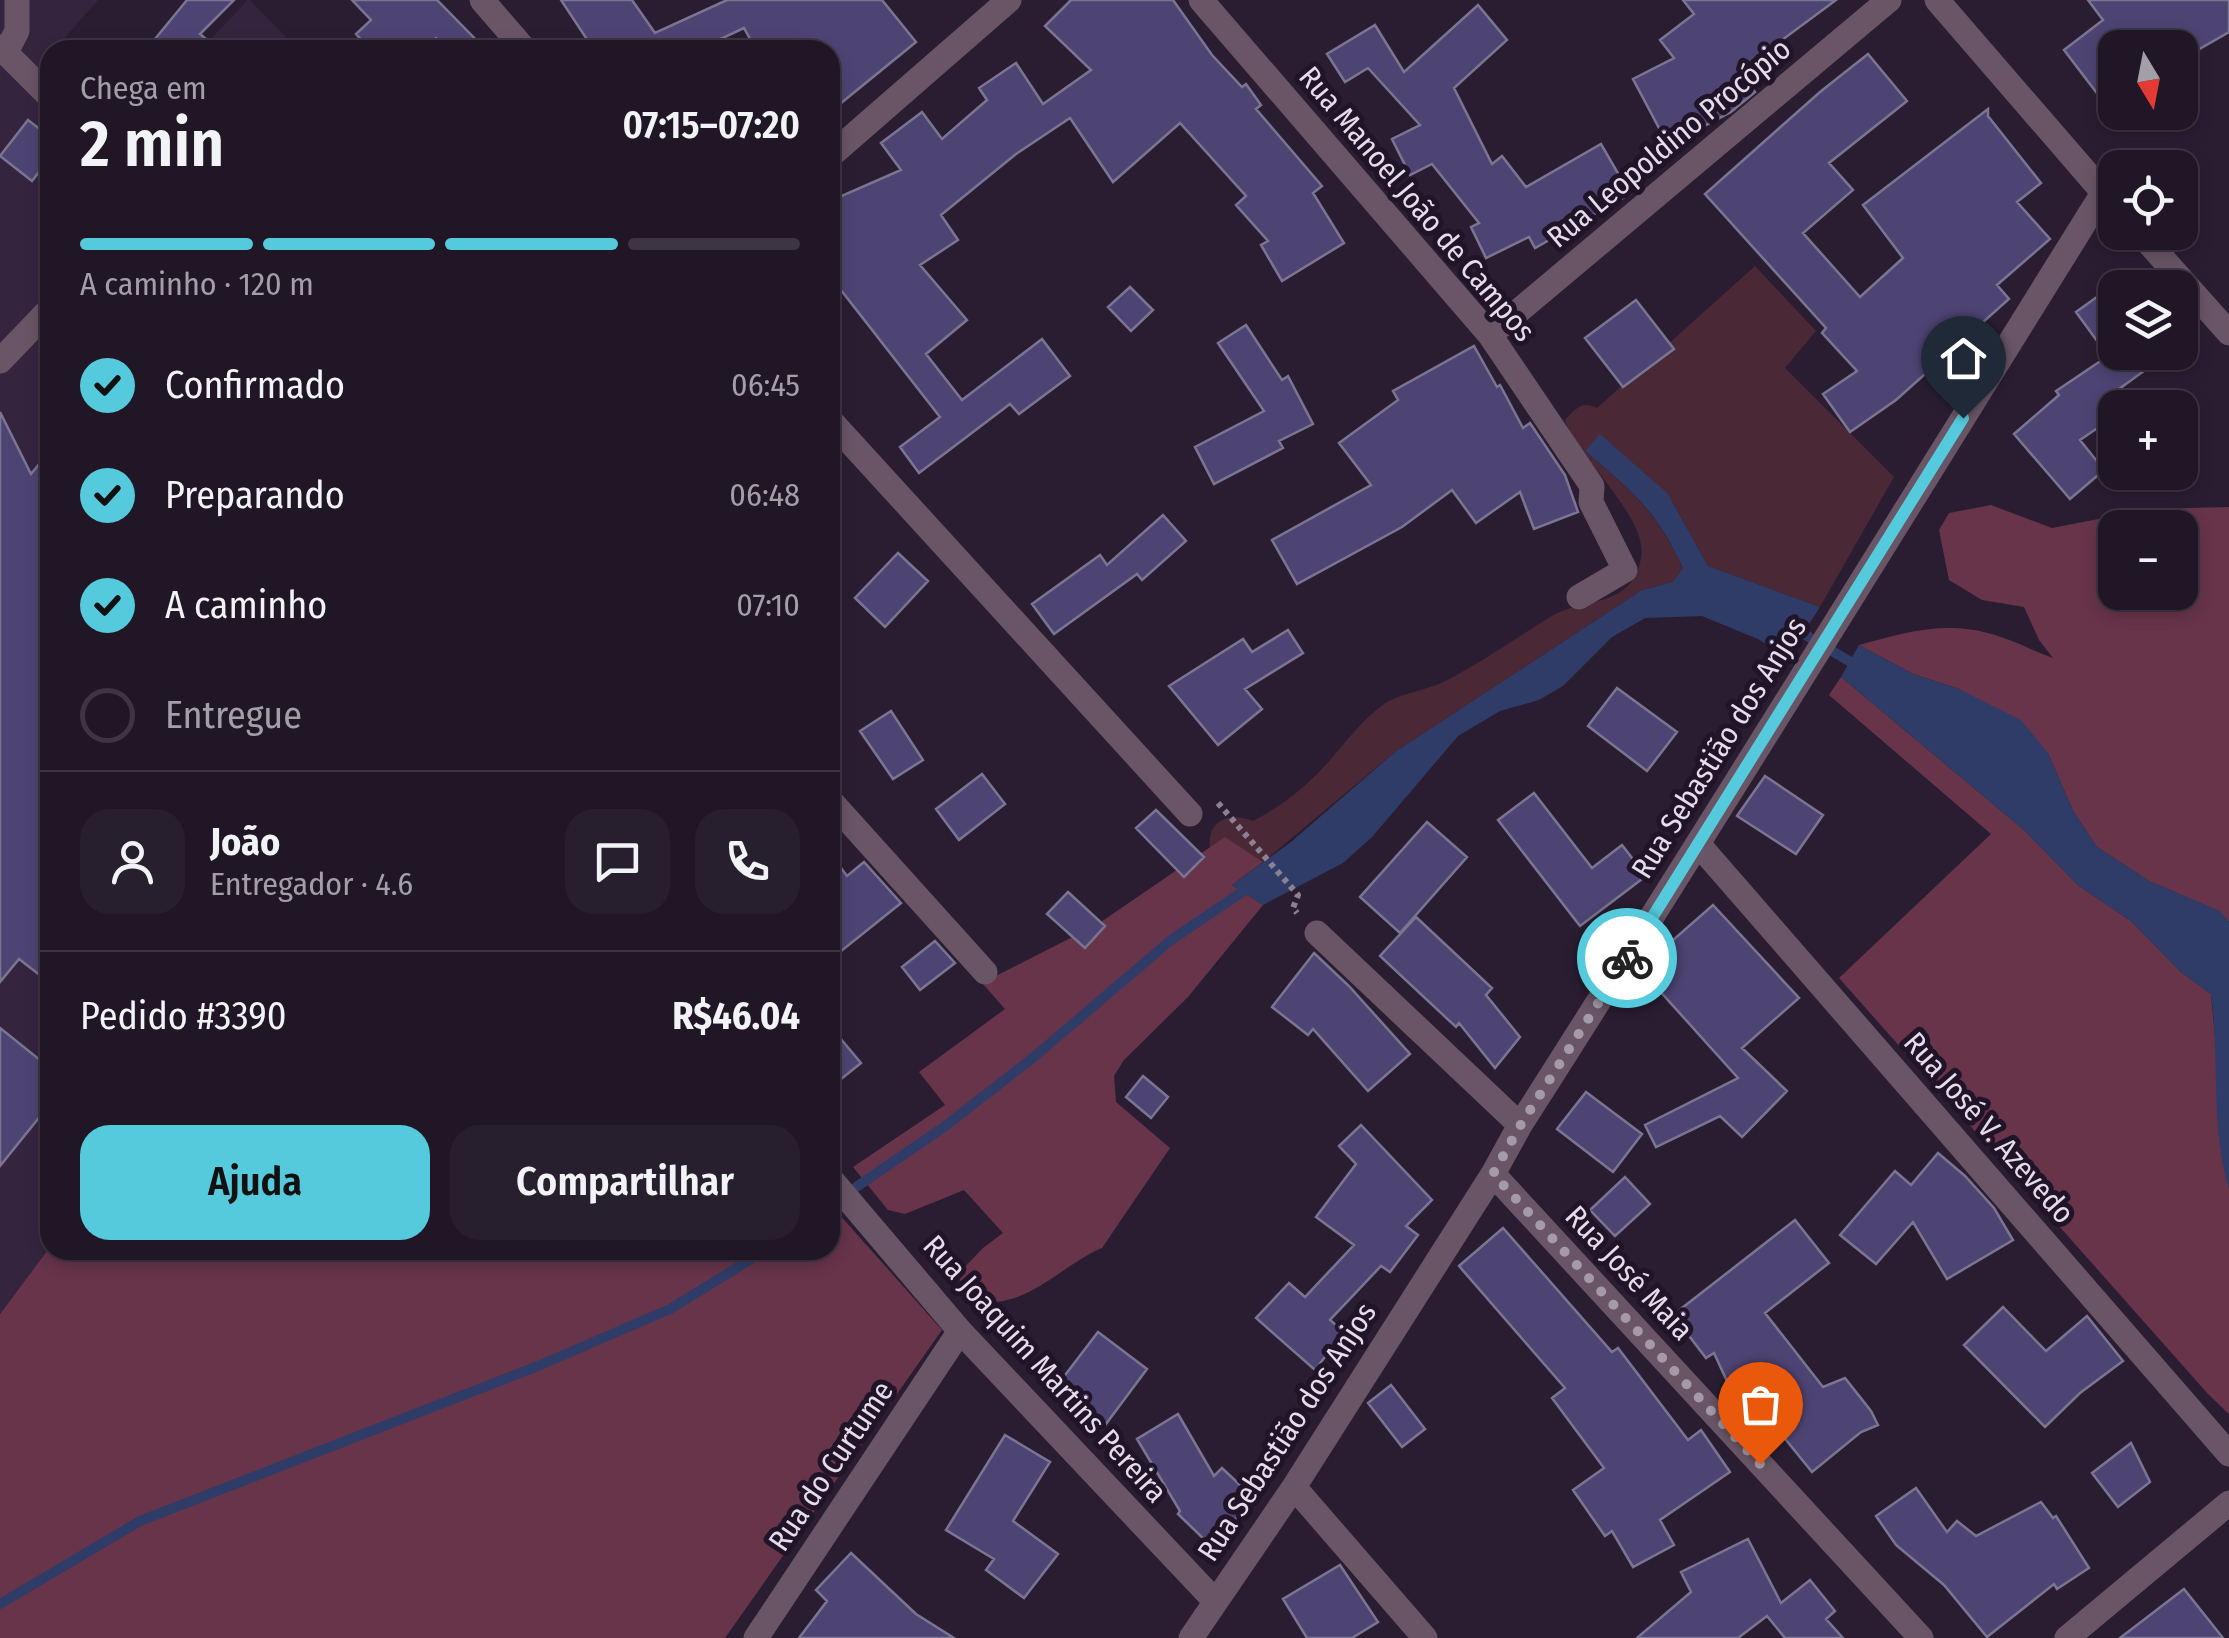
<!DOCTYPE html>
<html lang="pt">
<meta charset="utf-8">
<style>
:root{--surface:#201626;--page:#281f2e;--text:#f1f3f6;--muted:#a29fa7;--line:#3d3543;--accent:#54cadc}
body{margin:0;font-family:"Fira Sans Condensed",sans-serif;background:var(--page);color:var(--text);height:100vh;display:flex;flex-direction:column;font-size:38px;white-space:nowrap}
*{box-sizing:border-box;margin:0}
p{font-size:32px;color:var(--muted)}
.icon{flex:none;width:55px;height:55px;fill:none;stroke:currentColor;stroke-width:2;stroke-linecap:round;stroke-linejoin:round}
.map{position:relative;flex:1;overflow:hidden}
.side{position:absolute;left:40px;top:40px;width:800px;height:1220px;display:flex;flex-direction:column;background:var(--surface);border-radius:30px;box-shadow:0 5px 15px #0003,0 0 0 2px var(--line)}
.side>*{flex:none}
.needle{width:65px;rotate:170deg}
.controls{position:absolute;left:2098px;top:30px;display:grid;gap:20px}
.controls a{display:grid;place-items:center;width:100px;height:100px;border-radius:20px;background:var(--surface);box-shadow:0 5px 15px #0003,0 0 0 2px var(--line);font-size:50px}
.pin{position:absolute;display:grid;place-items:center;width:85px;height:85px;color:#fff;margin:-102px -42px;border-radius:50% 50% 50% 0;rotate:-45deg;box-shadow:0 0 10px #0007}
.pin .icon{rotate:45deg}
.courier{position:absolute;display:grid;place-items:center;width:100px;height:100px;margin:-50px;border:8px solid #54cadc;border-radius:50%;background:#fff;color:#222;box-shadow:0 2px 12px #0007}
.summary em{font-style:normal;font-weight:600}
.summary div{display:flex;flex-direction:column-reverse}
.summary{display:flex;align-items:center;justify-content:space-between;height:170px;padding:0 40px}
h1{font-size:65px;font-weight:600;line-height:75px}
.bar{display:grid;grid-template-columns:repeat(4,1fr);gap:15px 10px;align-content:center;height:120px;padding:0 40px}
.bar i{height:12px;border-radius:8px;background:var(--line)}
.bar .current{background:var(--accent)}
.bar p{grid-column:span 4}
.line{display:flex;align-items:center;gap:25px;padding:0 40px;border-top:2px solid var(--line)}
.line div{flex:1}
.round{display:grid;place-items:center;flex:none;width:105px;height:105px;border-radius:30px;background:var(--page)}
ol{padding:0 40px;list-style:none}
li{display:flex;align-items:center;gap:30px;height:110px}
li p{margin-inline-start:auto}
li .icon{padding:10px;border-radius:50%;background:var(--accent);color:#111;stroke-width:4}
li:last-child{color:var(--muted)}
li i{width:55px;height:55px;border:5px solid var(--line);border-radius:50%}
.button{display:flex;gap:20px;margin-top:auto;padding:20px 40px}
.button a{flex:1;height:115px;border-radius:30px;background:var(--accent);color:#111;font-size:40px;font-weight:600;line-height:115px;text-align:center}
.button a+a{background:var(--page);color:var(--text)}
.map>svg:first-child{display:block}
.built{fill:#35243e}
.green{fill:#4a2836}
.forest{fill:#67344a;fill-rule:evenodd}
.water{fill:#303c68}
.lines{fill:none;stroke-linecap:round;stroke-linejoin:round}
.stream{stroke:#303c68;stroke-width:10}
.building{fill:#4e4474;stroke:#7a7691;stroke-width:2.5}
.path{stroke:#8c8193;stroke-width:6;stroke-dasharray:5 5;stroke-linecap:butt}
.minor{stroke:#695565;stroke-width:25}
.done{stroke:#a49aaa;stroke-width:10;stroke-dasharray:0 18}
.route{stroke:#54cadc;stroke-width:12}
.labels{text-anchor:middle;dominant-baseline:central;stroke-width:10;stroke-linejoin:round;paint-order:stroke}
.street-label{font-size:30px;fill:#e5ddeb;stroke:#211428}
</style>
<div class="map">
<svg width="2229" height="1638" viewBox="0 0 2229 1638">
<rect width="100%" height="100%" fill="#2a1d32"/>
<path class="built" d="M0,0H98L54,50H50L45,61L50,67V1247L0,1314Z
M248,0H250L298,50H200Z"/>
<path class="green" d="M1755,266L1816,331L1785,368L1894,477L1820,607L1708,566L1668,494L1586,452C1632,491 1657,512 1683,568L1673,582L1642,590L1395,752L1263,862L1225,838L1210,848C1207,819 1230,812 1253,821C1276,809 1297,794 1315,776C1339,753 1356,724 1384,704C1400,693 1423,691 1441,683C1480,664 1515,638 1552,616C1588,596 1631,609 1641,558C1649,517 1576,457 1565,420C1575,409 1582,400 1597,408Z"/>
<path class="forest" d="M1991,505L2052,528L2150,509L2229,507V922L2219,911L2149,881L2097,847L2073,811L2048,753L1959,689L1913,674L1859,645C1909,631 1950,619 2001,637C2019,643 2036,652 2053,658L2039,640L2024,607L1982,600L1949,580L1939,530L1949,513ZM2115,528H2180V592H2115Z
M1841,677L2024,830L2079,886L2131,921L2181,972L2211,994L2229,1189V1414L2208,1394L1839,978L1991,834L1829,695Z
M1225,837L1263,862L1232,885L1263,905L1188,997L1124,1060L1114,1076L1116,1102L1170,1148L1102,1248C1068,1261 1025,1309 984,1301C978,1299 969,1292 963,1288L958,1274L983,1248L1003,1233L964,1190L905,1214L888,1210L853,1167L945,1105L919,1072L1005,1009L982,983L1098,924Z
M830,1204L942,1330L725,1638H0V1314L50,1247V1250H830Z"/>
<path class="water" d="M1600,434L1668,494L1708,566L1820,607L1787,657L1758,639L1702,616L1645,618L1612,637L1563,686L1539,700L1500,711L1458,736L1372,837L1343,863L1263,905L1232,885L1291,842L1395,752L1642,590L1673,582L1683,568C1657,511 1632,491 1585,451Z
M1859,645L1913,674L1959,689L2021,720L2048,753L2073,811L2097,847L2149,881L2220,911L2229,922V1189C2210,1126 2220,1059 2211,994L2181,972L2131,921L2079,886L2024,830L1841,677Z"/>
<g class="lines">
<path class="stream" d="M1792,627L1859,667
M830,1205L944,1127L1034,1057L1171,940L1251,886
M0,1604L140,1521L538,1366L670,1309L766,1250"/>
</g>
<path class="building" d="M187,0H234L200,34L219,50H146Z
M352,0H437L486,50H448L436,38L424,50H371L356,34L371,20Z
M561,0H632L655,33L727,0H882L916,42L830,112V50H807L798,39L778,50H756L744,28L697,50H594Z
M1071,0H1173L1212,55L1242,87L1246,84L1261,105L1256,109L1322,186L1313,193L1344,243L1282,281L1261,245L1268,241L1236,205L1246,196L1180,123L1113,182L1070,118L1016,154L941,215L958,240L920,265L967,320L926,354L962,400L1042,339L1070,376L1019,414L1010,404L919,473L900,447L940,417L830,276V201L901,170L881,143L922,112L942,139L987,100L979,88L1016,63L1043,104L1091,70L1045,26Z
M1683,0H1836L1739,72L1755,92L1731,112L1668,145L1633,79L1674,58L1660,40L1694,14Z
M2088,0H2229V32L2180,60V48H2115V78L2096,92L2064,50L2103,20Z
M1478,5L1507,40L1454,88L1492,164L1502,156L1526,187L1601,144L1630,194L1535,248L1529,237L1486,258L1471,227L1479,223L1432,164L1410,175L1392,139L1420,125L1368,68L1345,82L1327,54L1375,25L1404,72Z
M1868,54L1907,101L1829,163L1853,190L1803,233L1860,297L1903,258L1863,205L1988,109V116L2041,183L2017,202L2050,239L1997,285L2009,299L1896,400L1850,432L1823,394L1857,371L1822,333L1826,328L1705,194L1820,92Z
M28,120L50,137V158L32,181L0,156Z
M2115,284V352H2170L2115,392V416L2080,440L2104,470L2070,499L2014,434L2059,395L2056,391L2108,356L2076,312Z
M1130,287L1153,310L1131,331L1108,307Z
M1636,300L1674,349L1623,387L1585,338Z
M1246,325L1282,380L1288,376L1313,424L1279,441L1283,448L1214,484L1195,447L1264,411L1218,343Z
M1474,346L1497,387L1500,385L1523,428L1530,423L1565,475L1578,512L1534,529L1520,492L1476,523L1452,490L1402,527L1297,584L1272,540L1371,485L1339,443L1398,400L1393,391Z
M0,412L31,474L50,451V983L19,959L0,982Z
M1163,515L1186,541L1142,580L1137,574L1054,634L1032,604L1100,555L1107,565Z
M898,553L928,581L885,627L855,598Z
M1288,630L1303,653L1245,689L1262,709L1218,745L1169,686L1243,639L1252,652Z
M1617,688L1677,732L1647,771L1588,726Z
M891,711L923,760L893,779L860,731Z
M982,774L1005,804L959,840L936,809Z
M1765,776L1823,815L1796,854L1737,816Z
M1534,793L1592,868L1622,845L1646,876L1580,926L1498,820Z
M1156,810L1204,857L1184,877L1136,828Z
M1427,822L1467,857L1400,933L1360,897Z
M830,853L847,876L864,862L901,903L830,960Z
M1068,892L1105,926L1085,948L1047,914Z
M1713,905L1799,998L1742,1048L1787,1091L1742,1137L1720,1116L1656,1147L1645,1125L1738,1078L1640,969Z
M1416,917L1492,988L1486,995L1520,1037L1495,1068L1459,1023L1456,1027L1380,956Z
M935,941L955,963L920,990L902,967Z
M1314,953L1349,986L1410,1054L1368,1091L1313,1029L1308,1035L1272,1007Z
M830,1026L861,1063L830,1088Z
M0,1028L50,1068V1104L0,1166Z
M1143,1076L1168,1097L1151,1118L1126,1097Z
M1586,1092L1642,1134L1613,1172L1557,1129Z
M1361,1125L1432,1200L1406,1226L1418,1235L1390,1272L1381,1266L1330,1320L1344,1332L1315,1370L1256,1318L1289,1283L1305,1297L1354,1245L1316,1217L1356,1164L1339,1146Z
M1938,1153L1965,1176L1994,1208L2013,1240L1947,1279L1913,1222L1876,1264L1840,1235L1895,1171L1911,1185Z
M1625,1177L1650,1204L1615,1236L1590,1210Z
M1795,1220L1829,1263L1765,1313L1823,1387L1845,1378L1871,1411L1878,1425L1861,1432L1812,1472L1778,1430L1768,1437L1732,1392L1714,1353L1706,1358L1673,1315Z
M1503,1228L1612,1352L1618,1348L1688,1440L1701,1430L1730,1472L1660,1520L1674,1545L1633,1567L1612,1531L1605,1536L1573,1490L1604,1468L1552,1398L1565,1388L1459,1266Z
M2003,1307L2046,1351L2087,1316L2123,1361L2080,1393L2045,1427L1964,1345Z
M1098,1332L1147,1369L1106,1424L1056,1387Z
M1391,1385L1425,1429L1402,1447L1368,1403Z
M1178,1414L1214,1476L1222,1468L1255,1499L1210,1545L1178,1514L1180,1511L1137,1439Z
M1005,1435L1050,1462L1013,1521L1058,1554L1024,1598L986,1570L994,1559L946,1530Z
M2131,1443L2150,1482L2118,1507L2092,1473Z
M1916,1488L1947,1532L1957,1521L1976,1536L2041,1502L2053,1518L2056,1516L2089,1568L2057,1589L2054,1584L1987,1637L1944,1585L1896,1545L1876,1516Z
M1748,1539L1781,1603L1810,1580L1835,1611L1826,1619L1843,1638H1785L1767,1616L1738,1638H1637L1691,1592L1681,1572Z
M851,1553L916,1614L954,1638H799L827,1601L816,1590Z
M1340,1565L1378,1622L1352,1638H1307L1283,1599Z
M2184,1589L2223,1638H2120Z"/>
<g class="lines">
<path class="path" d="M1218,803L1298,895L1293,908L1297,913"/>
<path class="minor" d="M482,0L525,50
M1201,0L1490,335L1592,486L1591,502L1625,570L1579,597
M1937,0L2115,206
M0,47L50,97
M6,52L17,31V0
M830,156L1009,0
M2139,232L2229,333
M1490,335L1889,0
M0,361L50,309
M830,420L1190,814
M830,800L985,972
M1699,845L2229,1454
M1317,933L1520,1125
M1493,1174L1921,1638
M830,1178L960,1331L1215,1601
M1294,1487L1425,1638
M756,1638L960,1331
M1191,1638L1294,1487L1493,1174L1520,1125C1717,817 1909,504 2103,193
M2067,1638L2229,1503"/>
</g>
<g class="lines">
<path class="done" d="M1627,958L1520,1126L1493,1174L1760,1464"/>
<path class="route" d="M1627,958L1963,418"/>
</g>
<g class="labels">
<g class="street-label">
<text transform="translate(1669 143) rotate(-40)">Rua Leopoldino Procópio</text>
<text transform="translate(1417 204) rotate(50)">Rua Manoel João de Campos</text>
<text transform="translate(1719 748) rotate(-58)">Rua Sebastião dos Anjos</text>
<text transform="translate(1989 1128) rotate(49)">Rua José V. Azevedo</text>
<text transform="translate(1629 1273) rotate(47)">Rua José Maia</text>
<text transform="translate(1045 1369) rotate(48)">Rua Joaquim Martins Pereira</text>
<text transform="translate(1287 1432) rotate(-57)">Rua Sebastião dos Anjos</text>
<text transform="translate(831 1466) rotate(-56)">Rua do Curtume</text>
</g>
</g>
</svg>
<div class="controls">
<a><svg class="needle" viewBox="-14 -14 28 28"><path d="M0-13l5 13h-10z" fill="#e53935"/><path d="M0 13l5-13h-10z" fill="#a29fa7"/></svg></a>
<a><svg class="icon" aria-label="locate" viewBox="0 0 24 24"><circle cx="12" cy="12" r="6"/><path d="M12 2v4M12 18v4M2 12h4M18 12h4"/></svg></a>
<a><svg class="icon" aria-label="layers" viewBox="0 0 24 24"><path d="M12 4l9 5-9 5-9-5zM3 14l9 5 9-5"/></svg></a>
<a>+</a>
<a>−</a>
</div>
<div class="pin" style="left:1760px;top:1464px;background:#ea580c"><svg class="icon" aria-label="bag" viewBox="0 0 24 24"><path d="M5 8h14l-1 12H6zM9 8a3 3 0 0 1 6 0"/></svg></div>
<div class="pin" style="left:1963px;top:418px;background:#1f2937"><svg class="icon" aria-label="home" viewBox="0 0 24 24"><path d="M3 11l9-7 9 7M6 9v11h12V9"/></svg></div>
<div class="courier" style="left:1627px;top:958px"><svg class="icon" aria-label="bike" viewBox="0 0 24 24"><circle cx="6" cy="16" r="4"/><circle cx="18" cy="16" r="4"/><path d="M6 16l4-8h5l3 8M10 8l3 8H6M13 5h3"/></svg></div>
<section class="side">
<div class="summary"><div><h1>2 min</h1><p>Chega em</p></div><em>07:15–07:20</em></div>
<div class="bar"><i class="current"></i><i class="current"></i><i class="current"></i><i></i><p>A caminho · 120 m</p></div>
<ol>
<li><svg class="icon" aria-label="check" viewBox="0 0 24 24"><path d="M5 12l5 5 9-10"/></svg>Confirmado<p>06:45</p></li>
<li><svg class="icon" aria-label="check" viewBox="0 0 24 24"><path d="M5 12l5 5 9-10"/></svg>Preparando<p>06:48</p></li>
<li><svg class="icon" aria-label="check" viewBox="0 0 24 24"><path d="M5 12l5 5 9-10"/></svg>A caminho<p>07:10</p></li>
<li><i></i>Entregue</li>
</ol>
<div class="line" style="height:180px"><a class="round"><svg class="icon" aria-label="person" viewBox="0 0 24 24"><circle cx="12" cy="8" r="4"/><path d="M4 21q1-7 8-7t8 7"/></svg></a><div><b>João</b><p>Entregador · 4.6</p></div><a class="round"><svg class="icon" aria-label="chat" viewBox="0 0 24 24"><path d="M4 5h16v11H9l-5 4z"/></svg></a><a class="round"><svg class="icon" aria-label="phone" viewBox="0 0 24 24"><path d="M5 4h4l2 5-3 2q2 4 5 5l2-3 5 2v4C11 20 4 13 5 4z"/></svg></a></div>
<div class="line" style="height:130px"><div>Pedido #3390</div><b>R$46.04</b></div>
<div class="button"><a>Ajuda</a><a>Compartilhar</a></div>
</section>
</div>
